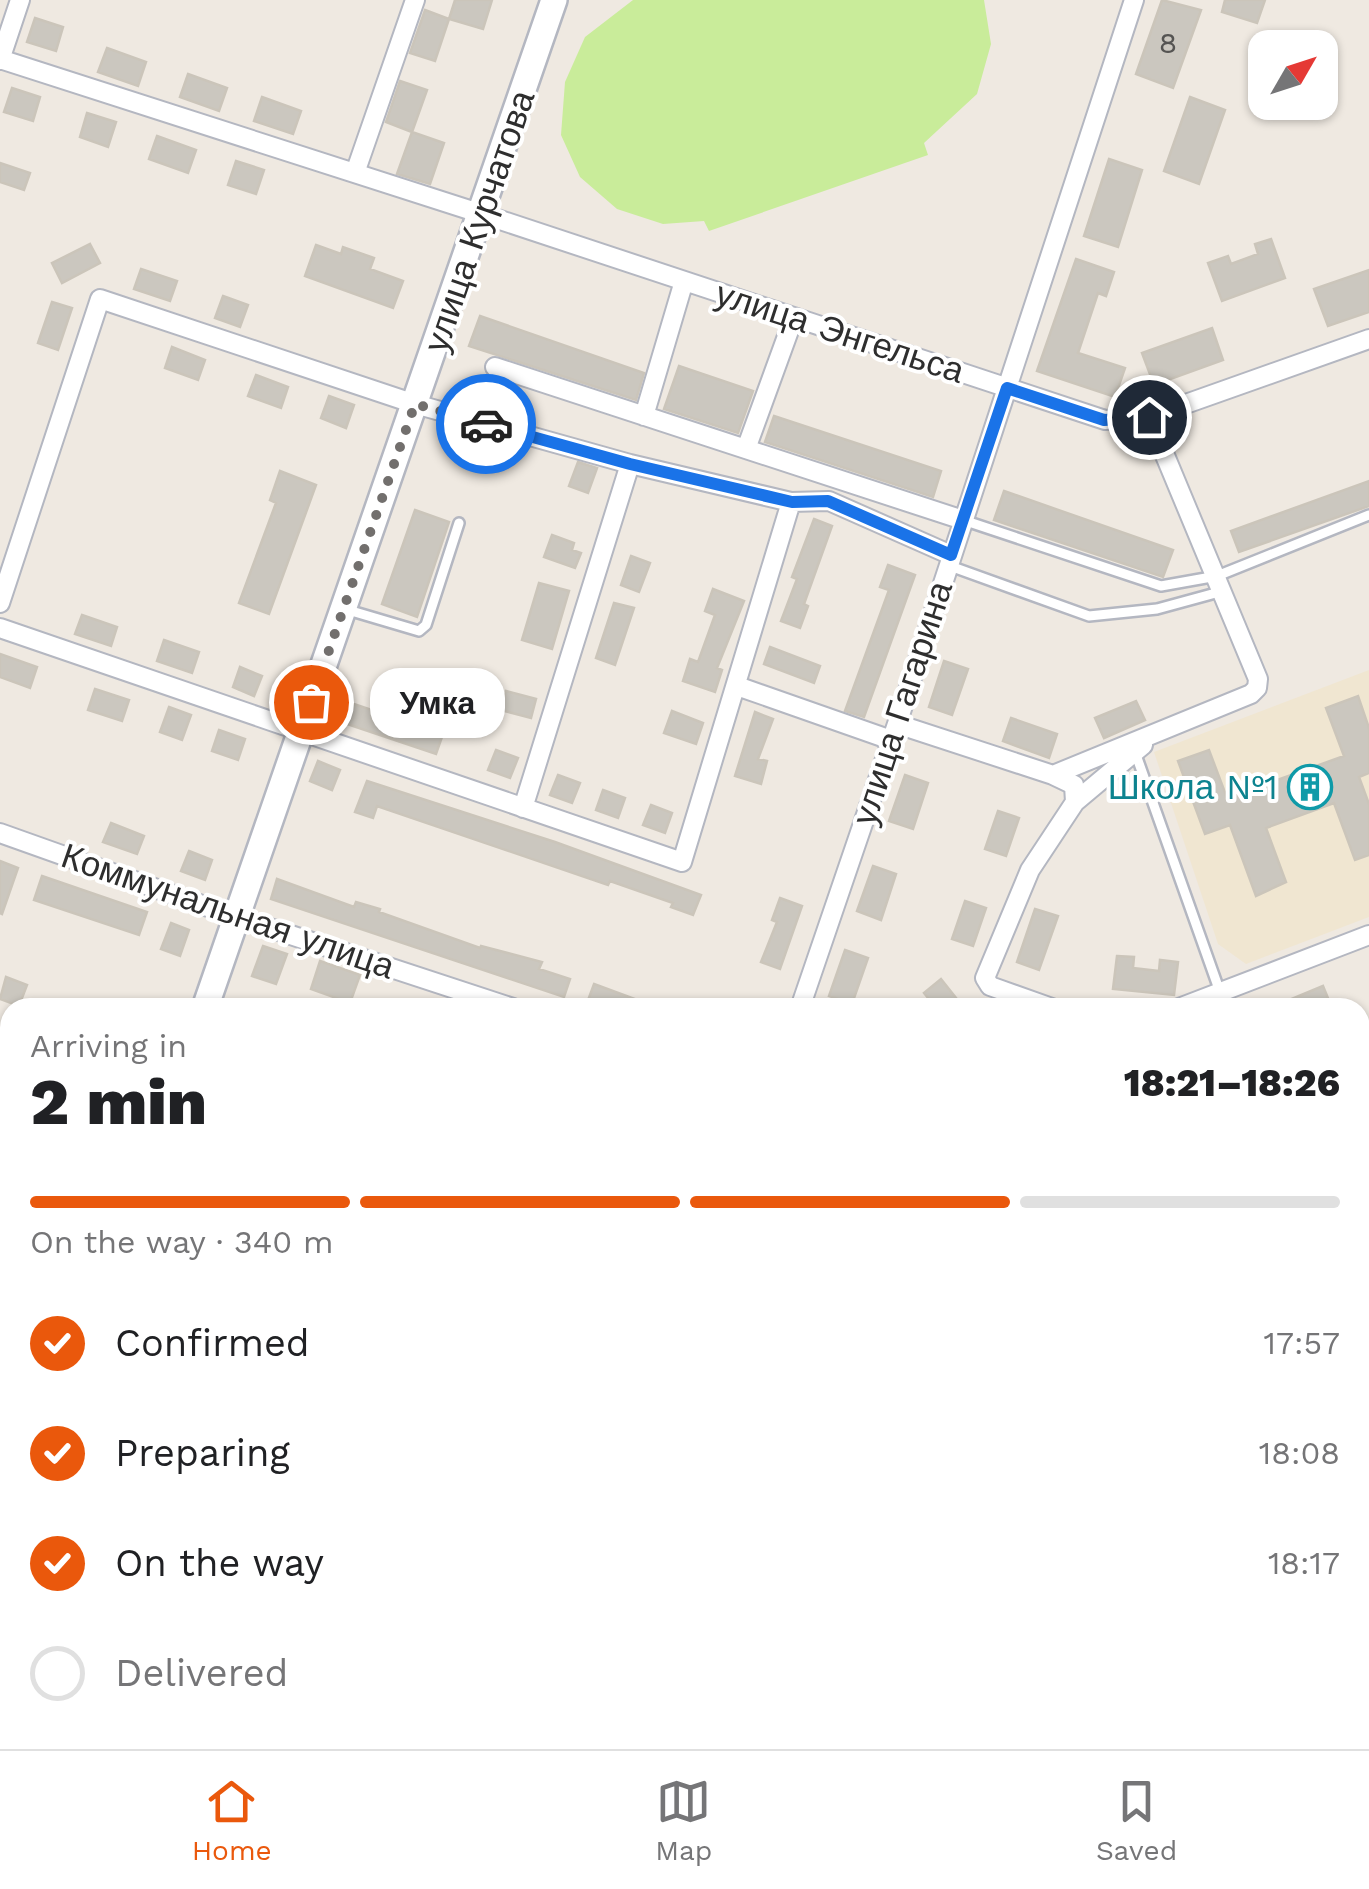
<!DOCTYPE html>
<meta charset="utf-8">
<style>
:root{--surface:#fff;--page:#f6f6f6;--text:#202124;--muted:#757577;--line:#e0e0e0;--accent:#ea580c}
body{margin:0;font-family:"Work Sans",sans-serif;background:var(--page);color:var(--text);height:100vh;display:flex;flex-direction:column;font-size:38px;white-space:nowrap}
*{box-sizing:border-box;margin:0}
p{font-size:32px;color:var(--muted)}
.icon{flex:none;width:55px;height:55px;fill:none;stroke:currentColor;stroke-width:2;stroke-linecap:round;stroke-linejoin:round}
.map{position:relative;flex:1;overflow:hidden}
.panel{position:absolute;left:0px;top:998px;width:1370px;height:752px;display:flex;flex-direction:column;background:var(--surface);border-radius:30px 30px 0 0;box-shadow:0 2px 8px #0004}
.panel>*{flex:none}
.needle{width:65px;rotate:51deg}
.fabs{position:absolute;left:1248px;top:30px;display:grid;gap:20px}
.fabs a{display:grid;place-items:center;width:90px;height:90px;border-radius:20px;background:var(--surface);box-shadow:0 2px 8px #0004;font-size:50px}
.pin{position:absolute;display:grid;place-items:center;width:85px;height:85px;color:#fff;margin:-42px;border:5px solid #fff;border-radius:50%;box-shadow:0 2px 10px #0007}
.courier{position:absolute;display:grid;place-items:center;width:100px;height:100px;margin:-50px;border:8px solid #1a73e8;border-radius:50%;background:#fff;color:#222;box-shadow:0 2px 12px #0007}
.bubble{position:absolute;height:70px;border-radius:30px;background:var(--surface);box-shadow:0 2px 8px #0004;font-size:32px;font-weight:800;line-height:70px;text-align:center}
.overview em{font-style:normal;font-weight:800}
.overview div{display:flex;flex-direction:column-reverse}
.overview{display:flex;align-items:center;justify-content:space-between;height:170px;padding:0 30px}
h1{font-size:65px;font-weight:800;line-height:75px}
.bar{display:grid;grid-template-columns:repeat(4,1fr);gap:15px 10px;align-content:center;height:120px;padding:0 30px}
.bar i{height:12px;border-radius:8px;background:var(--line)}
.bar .active{background:var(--accent)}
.bar p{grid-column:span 4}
ol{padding:0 30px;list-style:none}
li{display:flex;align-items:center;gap:30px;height:110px}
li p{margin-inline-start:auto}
li .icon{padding:10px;border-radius:50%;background:var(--accent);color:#fff;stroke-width:4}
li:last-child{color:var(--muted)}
li i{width:55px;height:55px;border:5px solid var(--line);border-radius:50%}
.tabs{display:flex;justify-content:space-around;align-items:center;height:140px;border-top:2px solid var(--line);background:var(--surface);font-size:28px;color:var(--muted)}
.tabs a{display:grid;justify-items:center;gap:5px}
.tabs .active{color:var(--accent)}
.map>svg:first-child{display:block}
.education{fill:#f0e6d1}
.pitch{fill:#c9ec9a}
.building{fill:#cbc7bf;stroke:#cbc5ba;stroke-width:2.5}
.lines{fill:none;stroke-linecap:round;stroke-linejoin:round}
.lane-casing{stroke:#b4b7c1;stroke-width:14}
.street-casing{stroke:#b4b7c1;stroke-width:22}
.secondary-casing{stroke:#b4b7c1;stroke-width:30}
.lane{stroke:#fff;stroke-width:9}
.street{stroke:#fff;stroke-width:18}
.secondary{stroke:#fff;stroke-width:25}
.done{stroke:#726f6d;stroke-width:10;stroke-dasharray:0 18}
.route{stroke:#1a73e8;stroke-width:12}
.labels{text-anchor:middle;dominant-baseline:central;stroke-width:8;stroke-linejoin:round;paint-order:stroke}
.number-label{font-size:30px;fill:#555452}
.street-label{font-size:35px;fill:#2e2e2e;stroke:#fff}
.culture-label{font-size:35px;fill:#0d838f;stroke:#fff;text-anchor:end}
</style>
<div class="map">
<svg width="1369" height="1749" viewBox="0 0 1369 1749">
<rect width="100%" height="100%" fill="#efe9e1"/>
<path class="education" d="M1369,670V917L1246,964L1218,944L1154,752Z"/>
<path class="pitch" d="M633,0H984L991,44L977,94L924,143L928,155L709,231L704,221L663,224L617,209L580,177L561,135L565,82L585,37Z"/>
<path class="building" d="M455,0H492L483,29L449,19Z
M1162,0L1201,10L1173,88L1136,74Z
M1225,0H1265L1257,23L1222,12Z
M425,10L449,19L435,61L410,53Z
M35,18L63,27L56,51L27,42Z
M107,48L146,62L138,86L98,72Z
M188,74L227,88L219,111L180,97Z
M400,81L427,90L412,132L386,122Z
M12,88L40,97L33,121L4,112Z
M262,97L301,111L293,134L254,121Z
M1190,97L1225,110L1199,184L1164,171Z
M87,113L116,122L108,147L80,137Z
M412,132L444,143L430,184L397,174Z
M157,136L196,150L188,173L149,159Z
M1109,159L1142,170L1118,247L1084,236Z
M236,161L264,170L256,194L228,185Z
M0,163L30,173L24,190L0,182Z
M1271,239L1285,278L1222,301L1208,263L1228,256L1231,264L1258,254L1255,244Z
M90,244L100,263L62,283L52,263Z
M316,245L341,254L343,247L374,258L370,269L403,281L393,308L305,276Z
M1076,259L1114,272L1106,296L1098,293L1078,353L1125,368L1115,397L1037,371Z
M141,269L177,281L170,301L134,289Z
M1369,270V312L1328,326L1314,289Z
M223,296L248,305L240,327L215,318Z
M52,302L72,308L58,350L38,343Z
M480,316L644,373L636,400L469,346Z
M1212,328L1223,360L1154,385L1142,353Z
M172,347L205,360L198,380L165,368Z
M679,366L753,391L738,433L664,409Z
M256,375L288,387L281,408L248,396Z
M329,396L354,405L346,428L321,418Z
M774,416L941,471L933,497L765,442Z
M578,462L597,468L588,493L569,486Z
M280,471L316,485L269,614L239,603L276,503L270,500Z
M1369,481V506L1239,552L1231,531Z
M1004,491L1173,550L1163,577L994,520Z
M415,510L449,522L417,617L382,604Z
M814,519L832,526L804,604L808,606L800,628L781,621L797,579L792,577Z
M552,535L574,543L572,550L581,553L575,568L544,557Z
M631,556L650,563L639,592L621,585Z
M888,565L915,575L864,717L845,711L889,590L880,587Z
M539,583L569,591L552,649L522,640Z
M713,589L744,601L717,668L722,670L715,692L683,681L690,659L698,662L715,615L705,611Z
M614,603L634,608L615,665L596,658Z
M82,615L117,627L111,646L75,634Z
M164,640L199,652L192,673L157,661Z
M770,647L820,666L814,683L764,664Z
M0,654L37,667L30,688L0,677Z
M944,661L968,669L952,715L929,707Z
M240,667L262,676L254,696L233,687Z
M95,689L129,700L122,721L88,710Z
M506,691L536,699L531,718L501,710Z
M1358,696L1369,728V773L1359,777L1369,804V855L1355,860L1334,803L1266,828L1286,882L1256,896L1230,825L1205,834L1178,761L1209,750L1227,798L1344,756L1326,708Z
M339,699L443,734L436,754L332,719Z
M1136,701L1145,720L1104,738L1095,718Z
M169,707L191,715L182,740L160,732Z
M672,711L703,723L696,744L664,733Z
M755,712L773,719L758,759L767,761L761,784L735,776Z
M1011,718L1057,734L1049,758L1003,741Z
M219,730L245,739L238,760L212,751Z
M496,750L518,758L510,778L488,770Z
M318,761L340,770L332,790L310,781Z
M558,775L580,783L572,803L550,795Z
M905,775L928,783L913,829L889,821Z
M367,781L555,842L701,895L693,915L671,907L673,903L610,881L608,885L377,806L373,818L355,812Z
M603,790L625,798L618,818L596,810Z
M651,805L672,813L665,833L643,825Z
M998,811L1019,818L1006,856L985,849Z
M111,823L144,836L137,854L103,842Z
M189,851L212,860L205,880L181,871Z
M0,861L18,868L2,914L0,913Z
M873,866L896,874L881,920L857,911Z
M42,876L147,912L139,935L34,900Z
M277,879L354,907L356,902L380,909L379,912L480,948L481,946L542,962L539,969L570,979L564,997L271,899Z
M780,898L802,906L780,969L761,962L777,922L772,920Z
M965,901L986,908L973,946L952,939Z
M1035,909L1058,916L1039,970L1017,962Z
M171,923L189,930L180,956L161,949Z
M263,946L287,954L276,984L252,976Z
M845,950L868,958L852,1004L829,996Z
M1117,956L1134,957L1133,968L1159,971L1160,960L1178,962L1174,995L1113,989Z
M320,961L360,975L350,1003L311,989Z
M6,977L27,985L19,1006L0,999Z
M941,979L964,1008H936L924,993Z
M594,984L654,1006V1008H599L587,1003Z
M1323,986L1332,1008H1272V1007Z"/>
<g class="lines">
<defs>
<path id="lane" d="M963,520L1161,586L1217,576L1369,515
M950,566L1089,616L1157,609L1223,591
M348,610L419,631L426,625L459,523
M1135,752L1220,992
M1360,1637L1369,1634
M1360,1694L1369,1718
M1360,1726L1369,1725
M541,1740L576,1749
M1285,1749L1308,1740"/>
<path id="street" d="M0,59L482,214L1105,420L1149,417L1369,339
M0,60L20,0
M355,173L415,0
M495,367L963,520
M644,416L684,281
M746,449L794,317
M0,603L100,299L415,404L630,464L791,502L829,501L951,555
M0,628L682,862L791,502
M737,686L891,740
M897,724L1053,775L1251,694L1257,688L1258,679L1149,417
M1075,802L1143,745
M523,808L630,464
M0,833L236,917L513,1008
M800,1008L897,724L1134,0
M1052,1008L990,986L985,978L1030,870L1075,802L1074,785L1053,775
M1179,1008L1369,935
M1360,1131L1369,1128
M0,1644L10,1614"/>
<path id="secondary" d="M205,1008L554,0
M0,1044L10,1047
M1360,1344L1369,1341
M1191,1740L1194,1749"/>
</defs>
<use href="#lane" class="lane-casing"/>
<use href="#street" class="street-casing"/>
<use href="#secondary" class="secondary-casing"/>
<use href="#lane" class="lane"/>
<use href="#street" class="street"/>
<use href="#secondary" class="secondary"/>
</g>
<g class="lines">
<path class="done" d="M311,702L415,404L486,424"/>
<path class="route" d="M486,424L630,464L792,502L828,501L951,555L1007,388L1104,420L1149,417"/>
</g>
<defs>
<symbol id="building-ring" viewBox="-11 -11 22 22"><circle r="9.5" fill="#fff" stroke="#0f9aa8" stroke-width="1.5"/><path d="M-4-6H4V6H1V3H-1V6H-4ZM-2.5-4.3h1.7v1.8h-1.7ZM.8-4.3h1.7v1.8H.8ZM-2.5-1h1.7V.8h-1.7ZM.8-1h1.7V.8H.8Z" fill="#0f9aa8"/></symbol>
</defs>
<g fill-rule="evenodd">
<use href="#building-ring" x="1285" y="762" width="50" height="50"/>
</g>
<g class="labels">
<g class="number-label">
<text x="1168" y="42">8</text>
</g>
<g class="street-label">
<text transform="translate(479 221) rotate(-71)">улица Курчатова</text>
<text transform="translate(840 332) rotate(18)">улица Энгельса</text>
<text transform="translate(902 703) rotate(-72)">улица Гагарина</text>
<text transform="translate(228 911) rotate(19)">Коммунальная улица</text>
</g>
<g class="culture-label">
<text x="1278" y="787">Школа №1</text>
</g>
</g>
</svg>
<div class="fabs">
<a><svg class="needle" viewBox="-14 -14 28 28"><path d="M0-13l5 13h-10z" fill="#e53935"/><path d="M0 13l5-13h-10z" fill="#757577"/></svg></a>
</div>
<div class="pin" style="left:311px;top:702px;background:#ea580c"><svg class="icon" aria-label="bag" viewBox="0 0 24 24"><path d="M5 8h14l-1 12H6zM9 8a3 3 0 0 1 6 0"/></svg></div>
<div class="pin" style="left:1149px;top:417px;background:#1f2937"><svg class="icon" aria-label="home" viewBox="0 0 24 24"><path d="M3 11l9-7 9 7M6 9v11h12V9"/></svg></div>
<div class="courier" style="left:486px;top:424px"><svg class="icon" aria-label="car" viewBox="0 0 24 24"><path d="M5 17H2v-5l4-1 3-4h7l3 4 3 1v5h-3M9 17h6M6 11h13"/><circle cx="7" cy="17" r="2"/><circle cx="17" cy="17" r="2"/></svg></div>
<div class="bubble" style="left:370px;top:668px;width:135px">Умка</div>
<section class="panel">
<div class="overview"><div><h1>2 min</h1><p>Arriving in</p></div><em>18:21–18:26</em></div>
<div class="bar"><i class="active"></i><i class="active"></i><i class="active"></i><i></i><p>On the way · 340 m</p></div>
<ol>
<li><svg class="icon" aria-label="check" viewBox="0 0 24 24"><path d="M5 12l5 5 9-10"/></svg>Confirmed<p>17:57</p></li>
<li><svg class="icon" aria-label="check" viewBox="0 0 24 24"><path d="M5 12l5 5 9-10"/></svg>Preparing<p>18:08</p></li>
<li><svg class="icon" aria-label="check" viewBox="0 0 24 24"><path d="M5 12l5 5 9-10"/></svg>On the way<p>18:17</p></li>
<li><i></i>Delivered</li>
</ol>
</section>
</div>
<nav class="tabs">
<a class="active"><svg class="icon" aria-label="home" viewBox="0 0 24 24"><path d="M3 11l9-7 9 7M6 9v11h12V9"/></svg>Home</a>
<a><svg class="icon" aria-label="map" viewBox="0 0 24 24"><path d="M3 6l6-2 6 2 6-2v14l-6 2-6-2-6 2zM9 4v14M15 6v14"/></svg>Map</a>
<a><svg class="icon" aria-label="saved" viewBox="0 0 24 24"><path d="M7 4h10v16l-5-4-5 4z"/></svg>Saved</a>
</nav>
